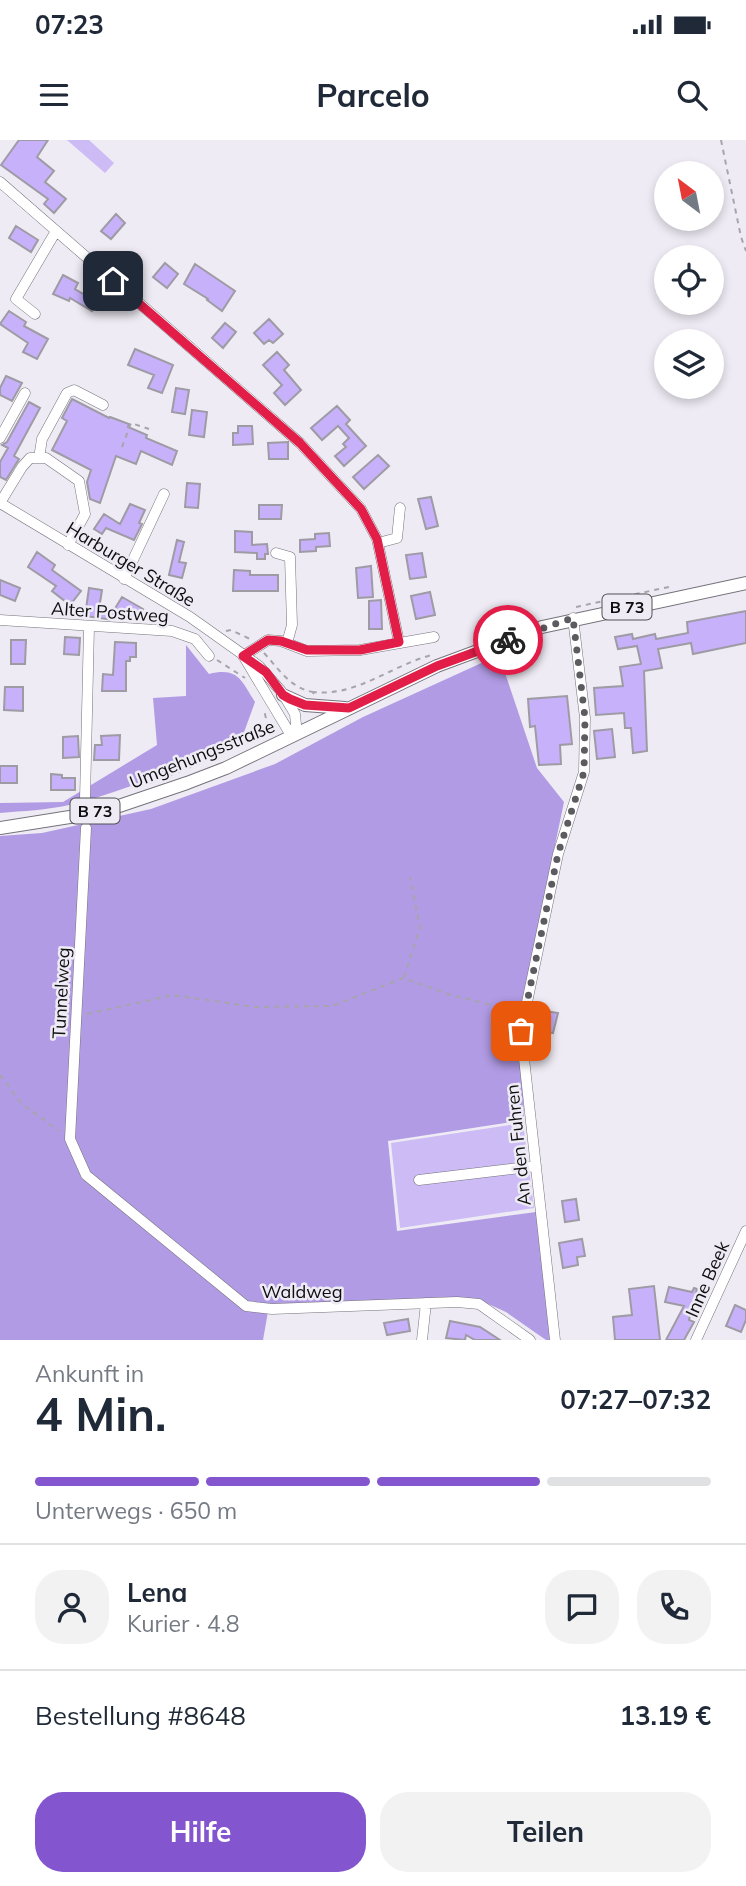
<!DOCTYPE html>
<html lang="de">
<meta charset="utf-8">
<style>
:root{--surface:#fff;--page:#f2f2f3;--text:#1f2937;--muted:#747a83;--line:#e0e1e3;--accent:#8355ce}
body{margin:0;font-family:Mulish,sans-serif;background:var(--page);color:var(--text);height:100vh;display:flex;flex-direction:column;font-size:26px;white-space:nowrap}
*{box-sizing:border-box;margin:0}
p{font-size:23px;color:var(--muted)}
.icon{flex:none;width:38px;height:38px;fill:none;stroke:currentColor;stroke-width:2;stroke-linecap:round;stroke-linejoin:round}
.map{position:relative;height:1200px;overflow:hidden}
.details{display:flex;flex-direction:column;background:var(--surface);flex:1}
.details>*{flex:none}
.needle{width:46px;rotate:328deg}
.buttons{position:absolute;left:654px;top:21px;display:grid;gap:14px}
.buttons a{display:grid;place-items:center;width:70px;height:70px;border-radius:50%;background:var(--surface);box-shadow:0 4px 10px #0003;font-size:35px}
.pin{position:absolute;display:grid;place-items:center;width:60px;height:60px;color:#fff;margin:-30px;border-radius:14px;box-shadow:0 4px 10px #0006}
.courier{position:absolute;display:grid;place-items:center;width:70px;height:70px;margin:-35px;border:5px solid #e11d48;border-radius:50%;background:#fff;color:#222;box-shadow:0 2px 9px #0007}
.head em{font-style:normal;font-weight:700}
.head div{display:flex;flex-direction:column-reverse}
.head{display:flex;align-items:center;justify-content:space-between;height:119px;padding:0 35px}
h1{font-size:46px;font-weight:700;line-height:52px}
.bar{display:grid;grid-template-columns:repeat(4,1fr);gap:10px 7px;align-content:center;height:84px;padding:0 35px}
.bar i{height:9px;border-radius:5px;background:var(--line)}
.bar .selected{background:var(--accent)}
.bar p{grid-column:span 4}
.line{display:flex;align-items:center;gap:18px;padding:0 35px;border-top:2px solid var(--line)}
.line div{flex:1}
.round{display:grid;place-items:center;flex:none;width:74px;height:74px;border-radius:28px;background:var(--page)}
.cta{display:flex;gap:14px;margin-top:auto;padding:14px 35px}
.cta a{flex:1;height:80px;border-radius:28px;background:var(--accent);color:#fff;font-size:28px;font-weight:700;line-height:80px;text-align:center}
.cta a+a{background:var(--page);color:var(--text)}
.status{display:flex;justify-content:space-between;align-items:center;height:49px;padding:0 35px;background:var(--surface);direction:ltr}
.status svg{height:19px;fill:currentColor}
header{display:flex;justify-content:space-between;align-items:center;height:91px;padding:0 35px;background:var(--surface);font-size:32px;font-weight:700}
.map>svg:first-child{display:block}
.green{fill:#ccbbf5}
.forest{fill:#b19be4}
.building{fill:#c7b1fb;stroke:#9e9ba4;stroke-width:2}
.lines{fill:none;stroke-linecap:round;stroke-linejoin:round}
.minor-casing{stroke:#75737b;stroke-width:11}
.major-casing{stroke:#75737b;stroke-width:14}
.path{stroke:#a7a5ac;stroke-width:2;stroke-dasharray:5 5;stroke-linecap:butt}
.minor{stroke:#fff;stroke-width:10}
.major{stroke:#fff;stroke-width:12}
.done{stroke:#5c5b60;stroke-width:7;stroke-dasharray:0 12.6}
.route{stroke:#e11d48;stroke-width:9}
.labels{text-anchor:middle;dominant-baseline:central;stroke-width:5;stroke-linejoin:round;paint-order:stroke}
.shield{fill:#eeebf4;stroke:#515055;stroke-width:2}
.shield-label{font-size:16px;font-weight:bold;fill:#0e0e11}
.street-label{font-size:18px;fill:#0e0e11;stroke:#eeebf4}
</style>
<div class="status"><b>07:23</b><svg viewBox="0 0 49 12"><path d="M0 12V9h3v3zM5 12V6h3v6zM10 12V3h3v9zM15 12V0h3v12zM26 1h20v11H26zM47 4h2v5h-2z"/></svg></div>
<header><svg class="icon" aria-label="menu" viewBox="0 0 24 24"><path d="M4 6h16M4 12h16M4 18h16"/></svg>Parcelo<svg class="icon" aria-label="search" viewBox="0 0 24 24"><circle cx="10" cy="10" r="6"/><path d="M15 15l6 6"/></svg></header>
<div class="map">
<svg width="746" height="1200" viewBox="0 0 746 1200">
<rect width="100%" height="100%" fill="#eeebf4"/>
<path class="green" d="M67,0H89L114,23L105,33Z
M523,983L534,1068L400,1088L391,1003Z"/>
<path class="forest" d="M186,505L209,534C238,527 241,540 255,562L243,595C188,624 131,650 69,665C47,670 23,671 0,673V663L63,662L157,605L153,558L186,556Z
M499,515L537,628L564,662L520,873L524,980L388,1001L397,1091L536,1072L552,1200H546L506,1172L484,1162L451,1157L269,1166L263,1200H0V696L42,693L151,669L275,624L363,577Z"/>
<path class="building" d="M19,0H48L37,17L54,31L45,42L66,59L54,73L44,64L48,59L1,25Z
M116,74L125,83L111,99L101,91Z
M16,86L38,100L31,112L9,98Z
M165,123L178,134L167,148L153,137Z
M195,124L235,151L222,171L207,160L208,159L184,144Z
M63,135L78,143L75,149L97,162L92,171L70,158L69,161L53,154Z
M9,171L26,182L24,186L48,199L37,219L23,212L28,203L0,184Z
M269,179L283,194L273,203L269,200L264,204L254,193Z
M225,183L236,192L223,208L212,198Z
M135,209L173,225L162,253L148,248L154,235L128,225Z
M277,212L289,225L284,230L301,250L285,265L274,253L282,245L263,225Z
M6,236L22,243L12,261L0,255V248Z
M176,248L189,250L185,274L172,272Z
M72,259L109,278L110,277L129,284L128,287L147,295L146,298L177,311L172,325L141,311L136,324L116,316L100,363L90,359L87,342L91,330L52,310L67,281L62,278Z
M29,262L40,268L14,316L19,319L6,340L0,337V322L8,308L2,305L7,302Z
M337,266L350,280L346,284L366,306L344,326L335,316L346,307L343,304L349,298L338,286L322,300L311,288Z
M192,270L207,272L204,297L189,295Z
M238,286H252L253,304L233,305V293H238Z
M288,302V319H269L268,303Z
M378,315L389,326L364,349L353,337Z
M187,343L200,344L198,368L185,367Z
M431,357L438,386L426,389L418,359Z
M130,364L145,370L139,383L142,384L134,400L106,388L102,394L94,389L104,374L120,384Z
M259,365H282L281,379H259Z
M235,391L252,392V405L267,404L268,414H265V419H257V413L235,412Z
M329,393L330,406L316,407V411L300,412V400L315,399V394Z
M177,400L184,402L179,422L186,423L182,438L169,435Z
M37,412L55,425L52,430L81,451L70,465L52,451L56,446L28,427Z
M422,413L426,437L410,439L406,415Z
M371,426L373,457L358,458L356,428Z
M234,430L250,431V435H278V451H233Z
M0,440L20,448L15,461L0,455Z
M89,448L102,450L99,469L115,471L113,480L85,476Z
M430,452L435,475L416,479L411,456Z
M122,457L143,469L136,481L114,470Z
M381,460L382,489H369V461Z
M746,471V503L693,514L691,503L658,509L662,528L644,531L647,611L633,613L631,588H625L624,573L596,575L594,548L623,546L620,527L641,524L637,506L618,509L615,497L632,494L633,499L655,494L656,499L688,493L687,482Z
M65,497L80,498L79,515L64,514Z
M11,500H26L25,524H11Z
M115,502L136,503V517H130V521H126V551H102L103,534L113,535Z
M5,547H23V571L4,570Z
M567,556L572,604L560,605L561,624L539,625L535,586L530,587L528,559Z
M612,589L615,617L597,619L594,591Z
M120,595L119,620H94L95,605H102L101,596Z
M78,596L79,617L63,618V597Z
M0,626H17V643H0Z
M51,634L62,635V638H75V650H51Z
M545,871L558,873L553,893L541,891Z
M576,1059L579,1080L565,1082L562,1061Z
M582,1099L585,1116L577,1117L578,1125L563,1128L559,1103Z
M654,1146L660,1200H615L613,1177L632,1175L629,1149Z
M669,1147L692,1152L694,1148L697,1149L689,1180L694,1182L684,1200H666L684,1166L665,1162Z
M735,1165L746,1170V1180L741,1192L726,1186Z
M408,1179L410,1191L387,1195L384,1183Z
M450,1181L480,1187L500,1200H475L466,1195L465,1200L446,1198Z"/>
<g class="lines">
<defs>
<path id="minor" d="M0,42L300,303L361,369L377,399L399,502
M35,174L16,159L56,91
M0,298L25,253
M39,318L42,299L67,253L74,250L103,265
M0,363L190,477L259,526L281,551L295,574L296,585L292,597
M0,363L22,327L30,318H46L79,341L85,374L68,405
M378,403L397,398L400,368
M276,413L290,417L292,485L287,503
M124,439L164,354
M0,480L172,491L195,499L209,516
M243,516L268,500L281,501L307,511L360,510L434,497
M244,517L292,597
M85,659L89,487
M86,688L70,999L86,1035L246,1166L272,1169L457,1162L479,1164L530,1200
M419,1040L536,1026
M422,1200L426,1163
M555,1200L521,891L558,714L584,632L585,578L573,478
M696,1200L746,1091"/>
<path id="major" d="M283,555L305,565L345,568
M0,688L76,676L119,666L187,643L226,628L437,526L542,487L746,443"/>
</defs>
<use href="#minor" class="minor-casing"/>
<use href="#major" class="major-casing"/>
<path class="path" d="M721,0L741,97L746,111
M122,307L131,283L149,289
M576,467L673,446
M226,491L231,490L250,499
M264,513C279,529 290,548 313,552
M217,520L245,538
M313,554L314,552C356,557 392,525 432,515
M150,643C191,627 231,612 268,587L264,570
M404,837L420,788L410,737
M87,874L173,855L255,867L332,866L403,838L451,855L516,871
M0,935L21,963L59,991"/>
<use href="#minor" class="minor"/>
<use href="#major" class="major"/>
</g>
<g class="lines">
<path class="done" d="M508,500L573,478L585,578L584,632L558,714L521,891"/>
<path class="route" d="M113,141L300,303L361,369L377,399L399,502L360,510H307L281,501L268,500L243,516L266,532L283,555L290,559L305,565L349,568L437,526L508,500"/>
</g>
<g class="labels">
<g class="shield">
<rect x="602.5" y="454.5" width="49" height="25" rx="5"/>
<rect x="70.5" y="658.5" width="49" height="25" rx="5"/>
</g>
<g class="shield-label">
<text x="627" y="467">B 73</text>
<text x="95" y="671">B 73</text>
</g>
<g class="street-label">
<text transform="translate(131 424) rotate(31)">Harburger Straße</text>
<text transform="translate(110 472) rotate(4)">Alter Postweg</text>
<text transform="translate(202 614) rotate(-22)">Umgehungsstraße</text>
<text transform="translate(61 853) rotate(-87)">Tunnelweg</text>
<text transform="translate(518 1005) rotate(-96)">An den Fuhren</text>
<text transform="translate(707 1139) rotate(-66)">Inne Beek</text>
<text x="302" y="1151">Waldweg</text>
</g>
</g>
</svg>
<div class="buttons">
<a><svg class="needle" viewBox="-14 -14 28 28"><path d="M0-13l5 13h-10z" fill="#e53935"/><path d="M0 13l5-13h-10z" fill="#747a83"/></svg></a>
<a><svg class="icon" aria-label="locate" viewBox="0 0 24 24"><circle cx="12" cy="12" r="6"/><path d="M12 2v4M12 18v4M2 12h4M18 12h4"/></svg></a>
<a><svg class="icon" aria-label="layers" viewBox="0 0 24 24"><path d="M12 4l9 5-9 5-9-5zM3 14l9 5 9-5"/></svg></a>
</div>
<div class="pin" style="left:521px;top:891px;background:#ea580c"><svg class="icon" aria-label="bag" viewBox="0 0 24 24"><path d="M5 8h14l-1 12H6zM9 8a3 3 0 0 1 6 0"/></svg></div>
<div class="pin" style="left:113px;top:141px;background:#1f2937"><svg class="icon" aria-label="home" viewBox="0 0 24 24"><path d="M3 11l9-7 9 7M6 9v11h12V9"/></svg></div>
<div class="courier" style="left:508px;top:500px"><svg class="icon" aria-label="bike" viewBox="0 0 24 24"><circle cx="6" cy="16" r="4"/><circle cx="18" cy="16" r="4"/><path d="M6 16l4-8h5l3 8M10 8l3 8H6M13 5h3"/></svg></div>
</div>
<section class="details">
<div class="head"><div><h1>4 Min.</h1><p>Ankunft in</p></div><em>07:27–07:32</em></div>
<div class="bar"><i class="selected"></i><i class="selected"></i><i class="selected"></i><i></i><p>Unterwegs · 650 m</p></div>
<div class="line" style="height:126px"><a class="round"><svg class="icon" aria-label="person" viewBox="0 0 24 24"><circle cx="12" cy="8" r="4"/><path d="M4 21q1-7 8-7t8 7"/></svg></a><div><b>Lena</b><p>Kurier · 4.8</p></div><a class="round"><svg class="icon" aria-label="chat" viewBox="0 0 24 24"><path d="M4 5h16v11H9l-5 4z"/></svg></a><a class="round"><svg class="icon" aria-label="phone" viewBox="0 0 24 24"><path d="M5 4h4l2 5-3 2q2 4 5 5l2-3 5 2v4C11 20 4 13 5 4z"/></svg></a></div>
<div class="line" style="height:91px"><div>Bestellung #8648</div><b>13.19 €</b></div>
<div class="cta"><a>Hilfe</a><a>Teilen</a></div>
</section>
